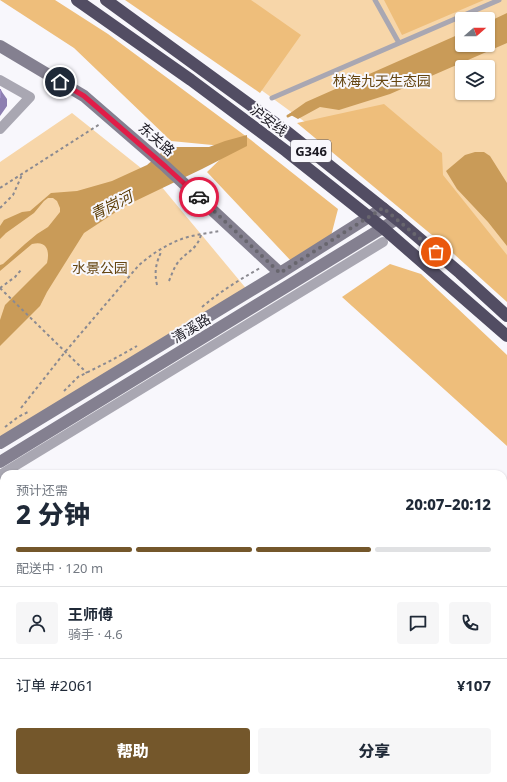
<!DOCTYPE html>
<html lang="zh">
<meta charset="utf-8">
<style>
:root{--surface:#fff;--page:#f6f6f7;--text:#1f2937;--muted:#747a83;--line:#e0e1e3;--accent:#74572b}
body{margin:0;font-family:"Noto Sans","Noto Sans SC",sans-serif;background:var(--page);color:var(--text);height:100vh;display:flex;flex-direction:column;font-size:15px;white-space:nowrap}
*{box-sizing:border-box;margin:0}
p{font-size:13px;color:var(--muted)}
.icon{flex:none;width:22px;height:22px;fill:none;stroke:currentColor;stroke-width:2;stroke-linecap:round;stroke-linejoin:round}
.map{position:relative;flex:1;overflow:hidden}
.details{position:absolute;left:0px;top:470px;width:507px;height:312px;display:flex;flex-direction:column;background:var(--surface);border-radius:12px 12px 0 0;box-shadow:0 1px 3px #0004}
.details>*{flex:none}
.needle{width:26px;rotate:70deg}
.controls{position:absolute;left:455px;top:12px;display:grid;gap:8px}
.controls a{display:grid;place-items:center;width:40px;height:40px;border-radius:4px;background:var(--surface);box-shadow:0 1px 3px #0004;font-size:20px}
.pin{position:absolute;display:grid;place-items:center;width:34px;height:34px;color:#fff;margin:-17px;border:2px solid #fff;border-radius:50%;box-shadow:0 1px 4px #0007}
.courier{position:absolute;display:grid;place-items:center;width:40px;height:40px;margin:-20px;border:3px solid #e11d48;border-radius:50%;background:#fff;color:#222;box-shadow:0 1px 5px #0007}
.summary em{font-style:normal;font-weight:800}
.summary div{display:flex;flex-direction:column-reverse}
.summary{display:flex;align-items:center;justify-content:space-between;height:68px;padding:0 16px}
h1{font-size:26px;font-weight:800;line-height:30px}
.bar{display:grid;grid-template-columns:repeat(4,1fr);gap:6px 4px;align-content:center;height:48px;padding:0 16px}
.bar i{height:5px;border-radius:3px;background:var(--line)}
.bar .on{background:var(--accent)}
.bar p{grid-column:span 4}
.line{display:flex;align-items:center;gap:10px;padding:0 16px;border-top:1px solid var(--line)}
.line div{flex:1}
.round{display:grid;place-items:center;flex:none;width:42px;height:42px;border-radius:4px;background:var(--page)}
.cta{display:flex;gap:8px;margin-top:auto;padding:8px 16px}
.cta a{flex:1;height:46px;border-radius:4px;background:var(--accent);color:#fff;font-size:16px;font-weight:800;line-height:46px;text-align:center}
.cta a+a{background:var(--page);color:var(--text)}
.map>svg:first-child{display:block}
.green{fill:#f7d6a9;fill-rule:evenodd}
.forest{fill:#eebe7b}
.water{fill:#c99b58}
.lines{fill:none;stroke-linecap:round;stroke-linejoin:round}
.stream{stroke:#c99b58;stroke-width:3}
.path{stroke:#8b8a91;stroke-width:2;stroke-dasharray:3 3;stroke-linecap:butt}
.lane{stroke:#a9a7b2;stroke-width:5}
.street{stroke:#a9a7b2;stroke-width:10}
.secondary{stroke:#848090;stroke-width:12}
.highway{stroke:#524d63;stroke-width:12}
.wall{fill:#ad9dda}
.shaded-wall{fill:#8d7fb1}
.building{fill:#c9b6fd;stroke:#8d7fb1}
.done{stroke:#68666e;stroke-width:4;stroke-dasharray:0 7.2}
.route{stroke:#e11d48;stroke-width:5}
.labels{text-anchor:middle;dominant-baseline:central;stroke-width:4;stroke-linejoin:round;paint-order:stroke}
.shield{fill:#f8f7fc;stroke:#5d5b63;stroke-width:1}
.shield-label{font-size:13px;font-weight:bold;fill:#1a1821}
.park-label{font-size:14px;fill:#654511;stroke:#f8f7fc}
.street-label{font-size:14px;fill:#1a1821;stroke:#f8f7fc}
.water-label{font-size:15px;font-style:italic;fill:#5c3d05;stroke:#f8f7fc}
</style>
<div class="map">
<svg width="507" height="782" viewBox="0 0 507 782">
<rect width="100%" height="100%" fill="#f8f7fc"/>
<path class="green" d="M138,0H507V291L442,222ZM462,19H488V45H462ZM462,67H488V93H462Z
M72,113L156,180L249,292L0,443V162Z"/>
<path class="forest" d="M0,0H55L108,34L251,140L338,209L331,236L292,262L207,172L233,147L171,141L74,48Z
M125,0H251L301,35L260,93Z
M384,0H484L402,35Z
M384,104L442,153L443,175L507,255V302L444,245L297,123Z
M390,264L421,274L507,355V446L342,297Z"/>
<path class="water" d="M507,13V43L390,94L339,110L320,107L298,119L289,114L306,102L462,33V45H488V22Z
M247,135V146L202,169L125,206L84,233L47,292L40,306L0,346V320L5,305L47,263C50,251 47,240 32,244L0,271V265L3,264L25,244L37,234L48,227L60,212V208L57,201L53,198H48L44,201L34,213L6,233L0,239V226L4,220L22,212L30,211L51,193L77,191L112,181L147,165L168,147H209L225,141Z
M475,152H484L490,156L507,183V246L488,222L457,189L446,171L465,155Z"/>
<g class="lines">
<path class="stream" d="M288,116L294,113"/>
<path class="path" d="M0,188L100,124
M0,208L13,195L22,175
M169,281C172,274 174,267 179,261C188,251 197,249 201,235
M157,285C154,271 156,263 162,250
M0,288L87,373
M0,288L15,277L21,270
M202,307C221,291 239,280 260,268
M64,391L78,377L112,360L137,346
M21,408L65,352L139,265C153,253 170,242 188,237C199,234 210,233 220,231
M5,427L18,417L30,411"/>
<path class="lane" d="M375,0L399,43
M272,98L499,0
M4,712L1,714L4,720
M31,778L33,782
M216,778L217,782
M278,778L280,782
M340,778L342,782
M85,782L94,778"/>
<path class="street" d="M0,80L30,97L0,129
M0,475L383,242
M163,778L165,782"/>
<path class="secondary" d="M0,46L84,96L166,167L280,273
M0,443L280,273L383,208
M0,462L397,219"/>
<path class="highway" d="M77,0L191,80L286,151L383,228L507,336
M106,0L286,131L399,221L460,273L507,316"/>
</g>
<path class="wall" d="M60,778H77L69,782H62Z
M312,778H331L333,782H314Z"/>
<path class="shaded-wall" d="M0,89L7,99V106L0,116Z
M0,729L4,738V745L0,737Z
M19,778H22L24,782H21Z
M136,778H140L141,782H138Z
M201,778H205L206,782H203Z
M268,778H271L273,782H270Z"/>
<path class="building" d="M0,89L1,91V98L0,99Z
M0,737L4,745V778H19L21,782H2L0,777Z
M77,778L79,782H69Z
M118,778H136L138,782H120Z
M184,778H201L203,782H186Z
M240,778H268L270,782H231Z"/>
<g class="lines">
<path class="done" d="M199,197L280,273L383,208L436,252"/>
<path class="route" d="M60,82L84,96L166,167L199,197"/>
</g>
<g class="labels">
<rect class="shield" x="291" y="140" width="40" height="22" rx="3"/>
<g class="shield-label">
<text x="311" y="151">G346</text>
</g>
<g class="park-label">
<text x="382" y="80">林海九天生态园</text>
<text x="100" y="267">水景公园</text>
</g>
<g class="street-label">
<text transform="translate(269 120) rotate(37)">沪安线</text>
<text transform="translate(157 139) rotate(41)">东关路</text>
<text transform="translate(191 328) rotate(-31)">清溪路</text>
</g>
<g class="water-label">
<text transform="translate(111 205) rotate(-27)">青岗河</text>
</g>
</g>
</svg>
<div class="controls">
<a><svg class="needle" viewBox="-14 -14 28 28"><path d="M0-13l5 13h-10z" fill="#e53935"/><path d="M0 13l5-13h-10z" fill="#747a83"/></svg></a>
<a><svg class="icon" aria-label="layers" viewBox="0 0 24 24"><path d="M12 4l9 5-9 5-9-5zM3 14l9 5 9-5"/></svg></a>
</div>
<div class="pin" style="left:436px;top:252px;background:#ea580c"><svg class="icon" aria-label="bag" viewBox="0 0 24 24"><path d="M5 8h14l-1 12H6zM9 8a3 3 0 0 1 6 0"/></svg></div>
<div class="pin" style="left:60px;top:82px;background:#1f2937"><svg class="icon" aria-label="home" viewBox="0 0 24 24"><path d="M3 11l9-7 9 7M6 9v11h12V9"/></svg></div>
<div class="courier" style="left:199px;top:197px"><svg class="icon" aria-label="car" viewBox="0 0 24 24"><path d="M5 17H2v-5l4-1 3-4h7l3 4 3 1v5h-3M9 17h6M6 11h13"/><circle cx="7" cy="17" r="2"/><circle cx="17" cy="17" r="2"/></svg></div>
<section class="details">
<div class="summary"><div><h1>2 分钟</h1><p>预计还需</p></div><em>20:07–20:12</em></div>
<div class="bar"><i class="on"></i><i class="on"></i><i class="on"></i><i></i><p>配送中 · 120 m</p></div>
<div class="line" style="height:72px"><a class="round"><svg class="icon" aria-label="person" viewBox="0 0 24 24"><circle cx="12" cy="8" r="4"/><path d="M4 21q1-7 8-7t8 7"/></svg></a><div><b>王师傅</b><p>骑手 · 4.6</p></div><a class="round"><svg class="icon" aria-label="chat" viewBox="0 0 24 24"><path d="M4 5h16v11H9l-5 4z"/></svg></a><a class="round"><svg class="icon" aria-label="phone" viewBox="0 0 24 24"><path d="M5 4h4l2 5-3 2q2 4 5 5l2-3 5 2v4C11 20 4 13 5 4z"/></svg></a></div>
<div class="line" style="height:52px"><div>订单 #2061</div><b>¥107</b></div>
<div class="cta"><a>帮助</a><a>分享</a></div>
</section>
</div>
